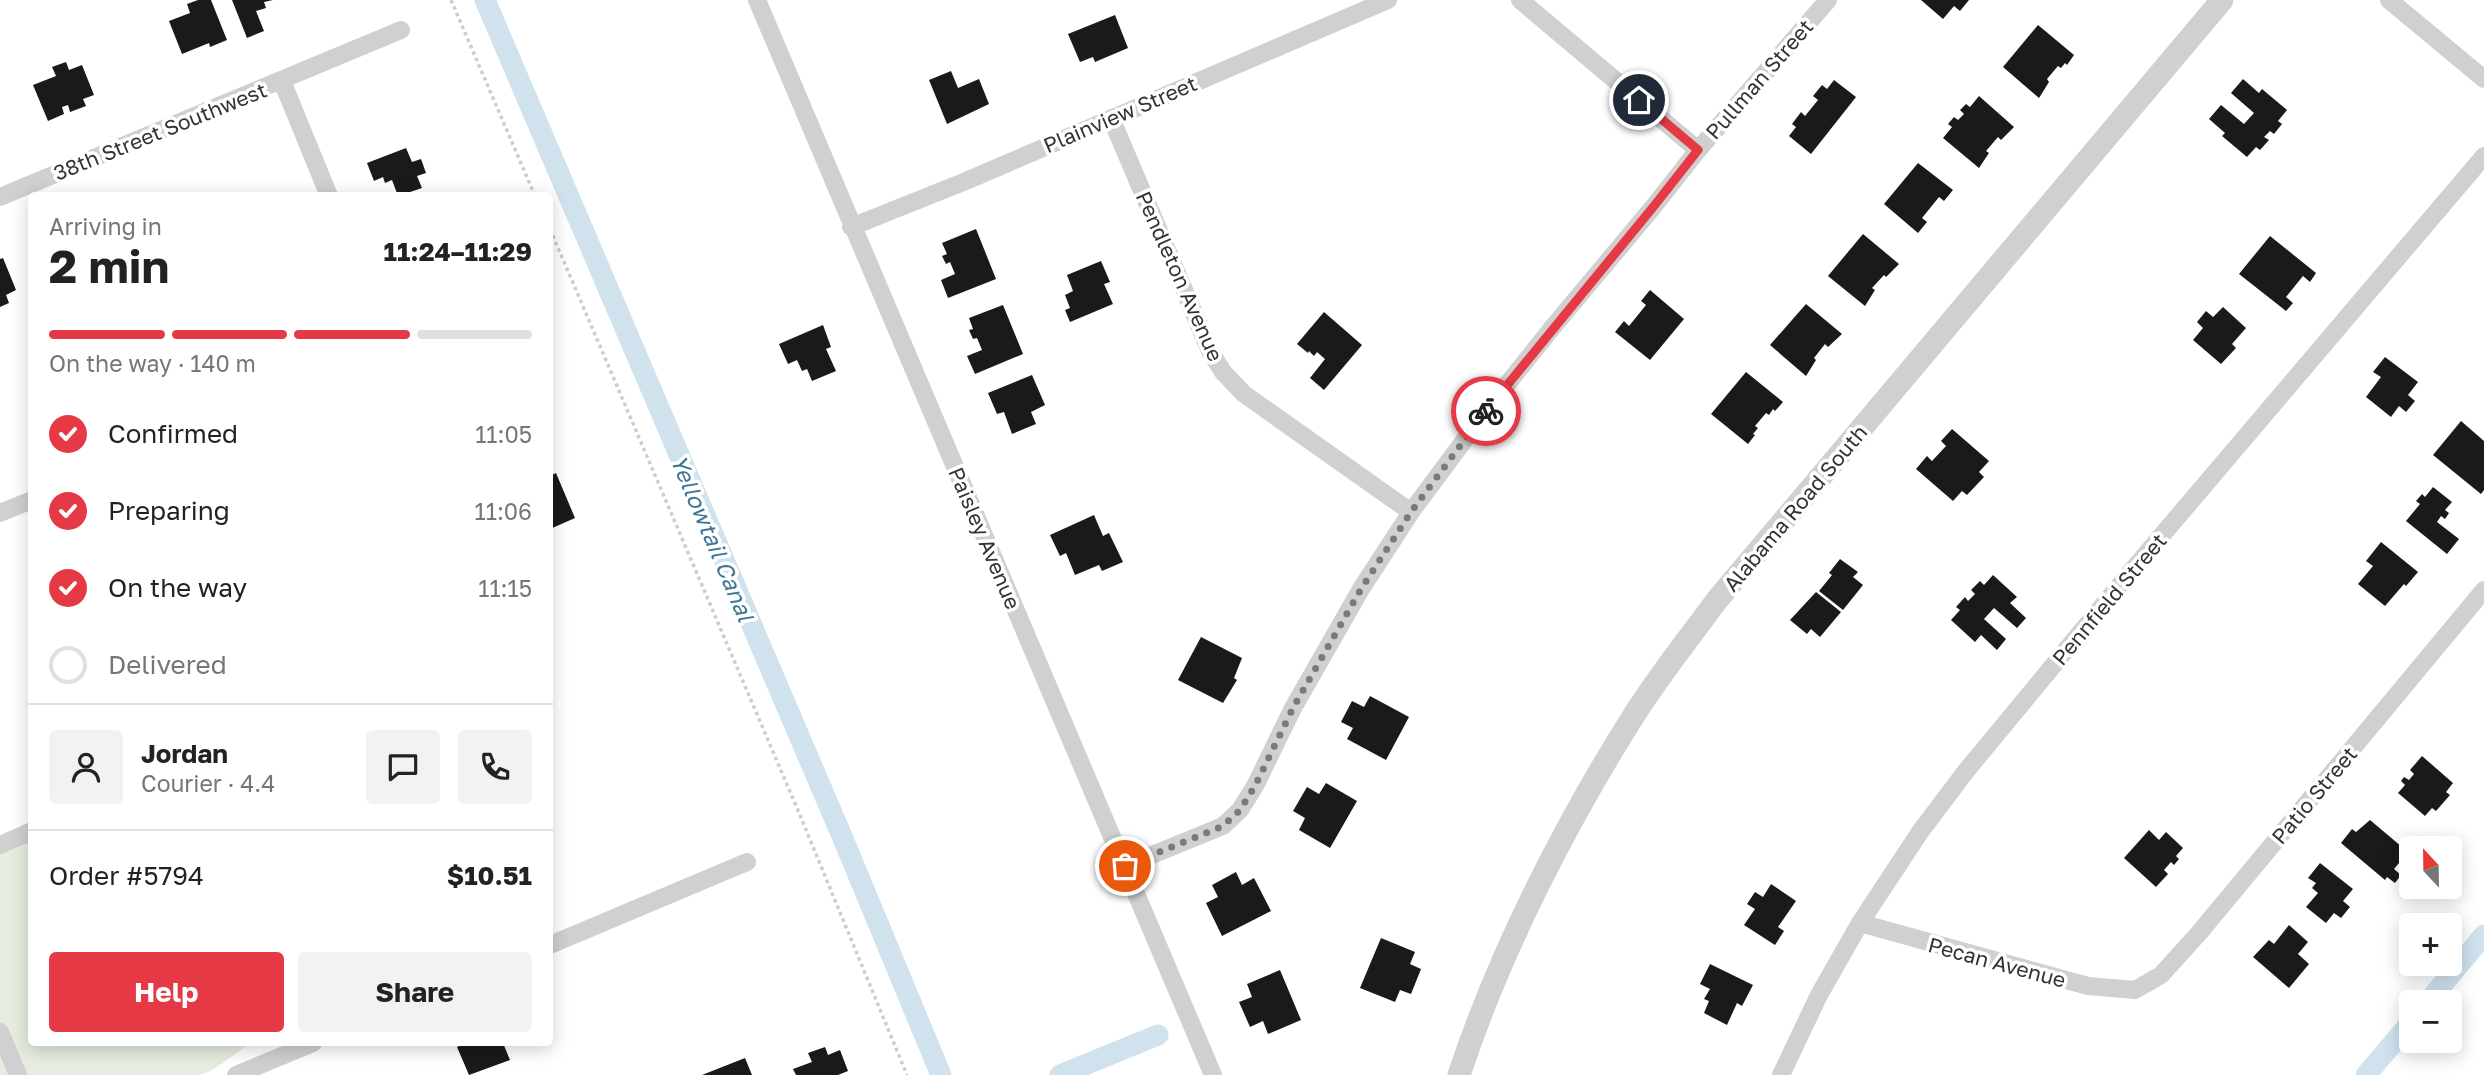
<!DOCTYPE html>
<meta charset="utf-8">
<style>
:root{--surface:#fff;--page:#f2f2f2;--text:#222;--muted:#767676;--line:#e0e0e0;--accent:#e63946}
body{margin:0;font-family:"Golos Text",sans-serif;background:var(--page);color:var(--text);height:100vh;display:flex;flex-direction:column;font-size:26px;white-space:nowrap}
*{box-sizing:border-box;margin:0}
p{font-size:23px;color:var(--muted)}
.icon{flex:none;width:38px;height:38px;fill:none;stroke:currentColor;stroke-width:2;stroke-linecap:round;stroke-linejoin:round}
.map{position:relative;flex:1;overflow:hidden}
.details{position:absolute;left:28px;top:192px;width:525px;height:854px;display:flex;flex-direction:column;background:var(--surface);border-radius:7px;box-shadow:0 4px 18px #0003}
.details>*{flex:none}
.needle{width:46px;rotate:338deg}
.tools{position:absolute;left:2399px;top:836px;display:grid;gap:14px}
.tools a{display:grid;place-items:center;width:63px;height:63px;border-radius:7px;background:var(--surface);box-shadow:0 4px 18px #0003;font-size:35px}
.pin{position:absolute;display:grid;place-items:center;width:60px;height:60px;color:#fff;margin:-30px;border:4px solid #fff;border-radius:50%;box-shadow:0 2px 7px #0007}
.courier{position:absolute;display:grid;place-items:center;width:70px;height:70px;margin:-35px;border:5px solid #e63946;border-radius:50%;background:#fff;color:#222;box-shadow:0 2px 9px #0007}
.head em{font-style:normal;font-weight:700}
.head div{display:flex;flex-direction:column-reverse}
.head{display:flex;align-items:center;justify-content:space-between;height:119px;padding:0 21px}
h1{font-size:46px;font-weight:700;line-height:52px}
.bar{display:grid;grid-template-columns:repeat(4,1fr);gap:10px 7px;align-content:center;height:84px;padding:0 21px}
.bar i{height:9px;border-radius:5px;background:var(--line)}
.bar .current{background:var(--accent)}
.bar p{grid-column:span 4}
.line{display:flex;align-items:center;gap:18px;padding:0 21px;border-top:2px solid var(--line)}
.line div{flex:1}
.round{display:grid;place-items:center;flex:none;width:74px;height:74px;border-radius:7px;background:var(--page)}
ol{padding:0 21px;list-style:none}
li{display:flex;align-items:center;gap:21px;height:77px}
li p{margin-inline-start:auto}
li .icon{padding:7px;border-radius:50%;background:var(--accent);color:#fff;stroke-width:4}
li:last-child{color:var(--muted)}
li i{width:38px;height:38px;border:4px solid var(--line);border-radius:50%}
.primary-button{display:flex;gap:14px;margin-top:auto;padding:14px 21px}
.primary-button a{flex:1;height:80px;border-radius:7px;background:var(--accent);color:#fff;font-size:28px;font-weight:700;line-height:80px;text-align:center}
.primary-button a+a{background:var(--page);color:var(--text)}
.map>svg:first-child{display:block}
.green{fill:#e6ecdf}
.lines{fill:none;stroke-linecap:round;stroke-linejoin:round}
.canal{stroke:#cfe2ee;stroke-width:21}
.building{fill:#1a1a1a}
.path{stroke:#cdcdcd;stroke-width:3.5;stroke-dasharray:3.5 3.5;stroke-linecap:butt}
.minor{stroke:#d0d0d0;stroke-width:18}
.tertiary{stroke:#d0d0d0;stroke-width:23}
.done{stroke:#7a7a7a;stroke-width:7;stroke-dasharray:0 12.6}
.route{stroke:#e63946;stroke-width:9}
.labels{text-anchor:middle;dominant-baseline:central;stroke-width:7;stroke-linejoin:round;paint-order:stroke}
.street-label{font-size:21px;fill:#333;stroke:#fff}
.water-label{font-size:23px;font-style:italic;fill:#3f7597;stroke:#fff}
</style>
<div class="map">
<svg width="2484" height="1075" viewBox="0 0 2484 1075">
<rect width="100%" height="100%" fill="#fff"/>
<path class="green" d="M31,839L32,1043H251L211,1071L200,1075H0V851Z"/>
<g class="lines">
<path class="canal" d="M485,0L844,841L941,1075
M2427,1003L2484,935
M1060,1075L1158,1035
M2366,1075L2412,1021"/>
</g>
<path class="building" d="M198,0H211L227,40L210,47L209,43L182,54L169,21L190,13L187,4Z
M232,0H273L264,2L266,8L256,11L264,31L247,38Z
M1921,0H1969L1960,11L1954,6L1943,19Z
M1115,15L1128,48L1095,62L1093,57L1080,62L1068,34Z
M2038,25L2074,55L2067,65L2065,63L2061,68L2058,66L2047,79L2049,82L2039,98L2003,67Z
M66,62L69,70L82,65L94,95L83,99L86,106L70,112L68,105L62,107L64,114L48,121L33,85L56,76L52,67Z
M951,71L958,88L979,79L989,104L947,124L929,80Z
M2243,79L2259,93L2262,89L2287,110L2278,121L2282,124L2274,134L2270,131L2264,137L2269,140L2260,150L2256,147L2247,157L2222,136L2225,133L2209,119L2221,105L2244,124L2254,113L2231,93Z
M1834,80L1856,97L1811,154L1789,136L1796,127L1792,124L1801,112L1805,116L1818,100L1813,96L1822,85L1827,89Z
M1979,96L2014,127L2001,140L1998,137L1986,151L1989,153L1979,168L1943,138L1952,127L1948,124L1954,117L1958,120L1964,114L1960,110L1966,104L1970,107Z
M406,148L412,162L421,159L426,173L417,176L422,188L398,196L392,180L385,183L383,177L374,181L367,163Z
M1918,163L1953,190L1944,201L1939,197L1922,218L1927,222L1918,233L1884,204Z
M976,229L996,279L948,298L941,280L955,274L950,262L946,264L942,256L947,254L942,243Z
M1863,234L1899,264L1886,277L1884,275L1872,288L1875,290L1865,306L1828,276Z
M2270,236L2316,273L2310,282L2303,276L2286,297L2293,303L2286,311L2239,274Z
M3,258L16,290L6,295L9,303L0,307V259Z
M1101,261L1110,282L1104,284L1113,304L1070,322L1065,310L1070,308L1065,295L1073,291L1067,275Z
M1650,290L1684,319L1650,360L1615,332L1624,321L1629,326L1646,305L1641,301Z
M1806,304L1842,334L1828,347L1825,344L1814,358L1816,360L1806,376L1770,345Z
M1003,305L1023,354L975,374L967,356L982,350L977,338L973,339L969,330L973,329L969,318Z
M2223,307L2246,328L2232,344L2236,348L2221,364L2193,340L2203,328L2197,322L2206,311L2213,317Z
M1324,312L1362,345L1324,390L1310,378L1325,359L1317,352L1314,356L1309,351L1308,353L1297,344Z
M823,325L831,347L826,349L836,371L812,381L807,369L802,371L797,360L788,364L779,344Z
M2385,357L2418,382L2408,395L2415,401L2406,412L2399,406L2391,417L2366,397L2381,377L2373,372Z
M1746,372L1783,402L1775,411L1773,409L1769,415L1766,413L1755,426L1758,428L1753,434L1755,435L1748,444L1711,414Z
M1032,375L1045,405L1031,412L1036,424L1012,434L1004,412L997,414L988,393Z
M2461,421L2484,441V490L2481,494L2433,455Z
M1952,429L1989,461L1979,472L1984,477L1967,495L1962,491L1953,501L1916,469L1927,456L1932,461L1946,446L1941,441Z
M556,473L575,518L550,529V476Z
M2433,487L2452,502L2445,510L2449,513L2445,519L2441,516L2437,522L2459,539L2447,554L2406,521L2420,504L2416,501L2422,494L2425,497Z
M1094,515L1103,536L1109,533L1123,562L1102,571L1099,565L1075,575L1066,553L1060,556L1050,535Z
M2381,542L2418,572L2406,586L2404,584L2385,606L2358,584L2373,566L2366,561Z
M1840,559L1858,572L1853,577L1863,585L1843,610L1819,591L1832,575L1829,573Z
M1993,575L2017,597L2010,603L2026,618L2017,628L1994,608L1984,619L2006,639L1997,650L1981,635L1975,642L1951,620L1960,610L1956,607L1965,597L1968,601L1975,594L1971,590L1980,581L1984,585Z
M1816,592L1841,612L1820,637L1811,629L1807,634L1790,620Z
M1201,637L1242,658L1234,678L1237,680L1223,703L1178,680Z
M1370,696L1409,717L1386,760L1347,739L1353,728L1341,722L1352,701L1364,707Z
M2422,756L2453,783L2446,792L2450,795L2436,811L2432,808L2425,816L2398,793L2405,785L2401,781L2404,777L2409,780L2414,774L2410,770Z
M1326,783L1357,801L1330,848L1299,830L1305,818L1293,811L1307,787L1319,794Z
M2370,820L2408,852L2394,869L2401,875L2395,883L2387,877L2385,880L2341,843L2352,829L2356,832Z
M2149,830L2159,840L2166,832L2183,848L2176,856L2179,859L2174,865L2171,862L2164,870L2168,874L2156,887L2124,858Z
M2320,863L2353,889L2343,901L2350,907L2341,918L2334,913L2326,923L2306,907L2318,893L2312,888L2316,883L2308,878Z
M1236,872L1242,885L1254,878L1271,911L1222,936L1206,903L1218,897L1212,885Z
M1771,884L1796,901L1778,927L1784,931L1775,945L1744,925L1755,909L1747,904L1755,892L1763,897Z
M2289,925L2308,942L2298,954L2309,964L2289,988L2253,957L2269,940L2274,944Z
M1381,938L1415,952L1410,964L1421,969L1411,994L1400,990L1395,1002L1360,988Z
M1710,964L1753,985L1742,1006L1737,1003L1727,1025L1704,1013L1709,1001L1704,999L1710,989L1700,984Z
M1280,970L1301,1020L1268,1034L1263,1021L1250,1027L1239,1002L1252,997L1247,984Z
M466,1043H475L476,1045L503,1043L510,1060L469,1075L457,1047Z
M825,1047L828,1055L840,1050L848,1071L838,1075H796L793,1069L812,1062L808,1053Z
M745,1058L752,1075H702Z"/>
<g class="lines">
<path class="path" d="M451,0L535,196
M550,229L797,808L907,1075"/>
<path class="minor" d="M757,0L1213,1075
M1520,0L1698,150
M2389,0L2484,79
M282,81L329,196
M1111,118L1210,351L1223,372L1244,394L1411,512
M0,197L401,30
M851,227L966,181L1388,0
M0,513L32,500
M0,845L32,831
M1125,866L1223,826L1240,810L1255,786L1293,708L1361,589L1411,512L1489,407L1552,328L1654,206L1698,150L1828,0
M1860,923L2088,986L2135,990L2161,975L2199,933L2484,590
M550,945L747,862
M0,1032L18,1075
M236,1075L313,1043
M1781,1075L1819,995L1860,923L1920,832L1966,771L2129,574L2484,156"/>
<path class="tertiary" d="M1459,1075C1500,951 1566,822 1636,712C1661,673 1690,637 1717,600L2222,0"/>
</g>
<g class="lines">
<path class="done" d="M1125,866L1223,826L1240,810L1255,786L1293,708L1361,589L1411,512L1486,411"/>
<path class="route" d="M1486,411L1654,206L1698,150L1639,100"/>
</g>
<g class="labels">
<g class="street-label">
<text transform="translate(1759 79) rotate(-49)">Pullman Street</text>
<text transform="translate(1120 114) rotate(-23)">Plainview Street</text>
<text transform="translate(160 131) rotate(-22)">38th Street Southwest</text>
<text transform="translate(1180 276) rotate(66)">Pendleton Avenue</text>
<text transform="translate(1795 508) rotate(-50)">Alabama Road South</text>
<text transform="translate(985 538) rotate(67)">Paisley Avenue</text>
<text transform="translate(2109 599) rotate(-50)">Pennfield Street</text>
<text transform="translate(2314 795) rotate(-50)">Patio Street</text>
<text transform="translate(1997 962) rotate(15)">Pecan Avenue</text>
</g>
<g class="water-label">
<text transform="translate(713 538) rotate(67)">Yellowtail Canal</text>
</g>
</g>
</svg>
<div class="tools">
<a><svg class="needle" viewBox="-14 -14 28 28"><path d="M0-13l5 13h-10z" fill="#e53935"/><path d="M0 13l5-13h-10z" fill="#767676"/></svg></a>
<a>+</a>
<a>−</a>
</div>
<div class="pin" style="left:1125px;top:866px;background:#ea580c"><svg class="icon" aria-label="bag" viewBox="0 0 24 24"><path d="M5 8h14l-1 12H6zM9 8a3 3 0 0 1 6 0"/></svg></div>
<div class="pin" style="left:1639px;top:100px;background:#1f2937"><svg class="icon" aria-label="home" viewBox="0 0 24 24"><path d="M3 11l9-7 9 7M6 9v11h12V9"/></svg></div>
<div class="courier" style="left:1486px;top:411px"><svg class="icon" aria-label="bike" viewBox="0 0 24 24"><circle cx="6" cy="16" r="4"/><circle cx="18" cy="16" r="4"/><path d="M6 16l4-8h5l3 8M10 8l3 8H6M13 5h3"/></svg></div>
<section class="details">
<div class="head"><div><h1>2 min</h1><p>Arriving in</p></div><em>11:24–11:29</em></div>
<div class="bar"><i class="current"></i><i class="current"></i><i class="current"></i><i></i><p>On the way · 140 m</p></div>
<ol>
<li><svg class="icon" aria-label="check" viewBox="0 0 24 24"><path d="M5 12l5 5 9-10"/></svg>Confirmed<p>11:05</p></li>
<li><svg class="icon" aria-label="check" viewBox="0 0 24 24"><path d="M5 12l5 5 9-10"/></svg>Preparing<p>11:06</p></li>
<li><svg class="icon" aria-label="check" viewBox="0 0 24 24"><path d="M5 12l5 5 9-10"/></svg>On the way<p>11:15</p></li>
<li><i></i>Delivered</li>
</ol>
<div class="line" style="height:126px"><a class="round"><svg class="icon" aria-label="person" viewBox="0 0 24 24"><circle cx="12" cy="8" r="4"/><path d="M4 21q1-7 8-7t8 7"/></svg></a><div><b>Jordan</b><p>Courier · 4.4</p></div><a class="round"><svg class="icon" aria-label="chat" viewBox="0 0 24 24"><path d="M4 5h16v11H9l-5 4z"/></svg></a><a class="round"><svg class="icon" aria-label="phone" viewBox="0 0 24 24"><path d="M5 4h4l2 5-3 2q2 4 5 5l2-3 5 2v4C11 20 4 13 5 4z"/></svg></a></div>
<div class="line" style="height:91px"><div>Order #5794</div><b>$10.51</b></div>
<div class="primary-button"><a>Help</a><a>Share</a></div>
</section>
</div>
